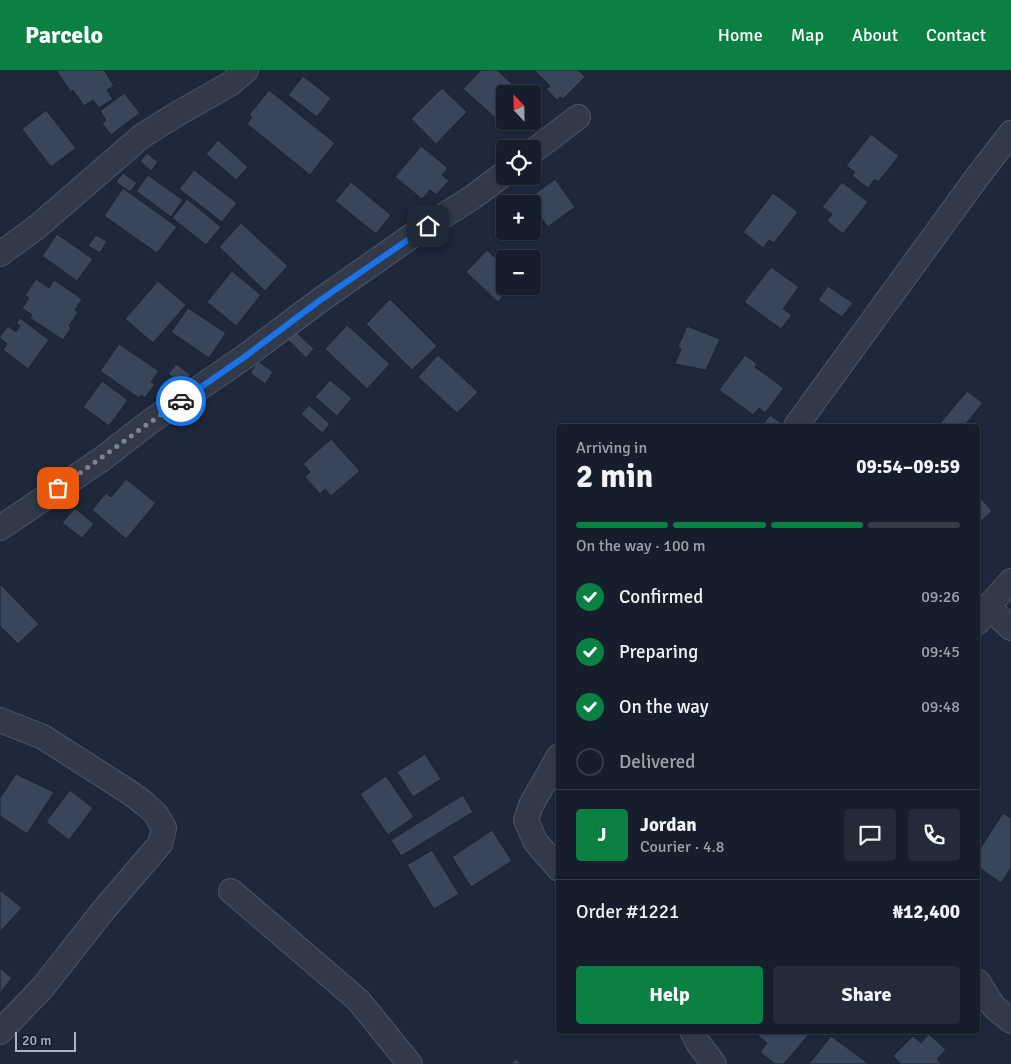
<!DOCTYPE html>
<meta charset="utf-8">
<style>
:root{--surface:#161e2c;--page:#232b38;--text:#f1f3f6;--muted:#9ea2a9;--line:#353c48;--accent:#0b8043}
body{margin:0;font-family:Signika,sans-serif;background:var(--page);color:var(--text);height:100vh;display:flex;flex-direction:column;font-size:19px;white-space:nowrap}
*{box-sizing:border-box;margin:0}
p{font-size:16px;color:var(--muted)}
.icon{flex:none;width:28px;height:28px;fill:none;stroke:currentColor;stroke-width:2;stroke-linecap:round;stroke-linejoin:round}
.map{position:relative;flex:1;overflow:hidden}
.panel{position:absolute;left:556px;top:354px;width:424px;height:610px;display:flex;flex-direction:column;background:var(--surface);border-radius:5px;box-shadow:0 1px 4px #0004,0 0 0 1px var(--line)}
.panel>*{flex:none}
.needle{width:32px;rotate:338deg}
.fabs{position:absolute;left:496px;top:15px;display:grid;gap:10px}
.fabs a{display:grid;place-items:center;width:45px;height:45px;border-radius:5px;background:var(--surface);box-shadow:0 1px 4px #0004,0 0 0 1px var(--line);font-size:25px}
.scale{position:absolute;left:15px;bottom:12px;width:61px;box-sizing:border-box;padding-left:5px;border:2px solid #acb5c7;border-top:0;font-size:14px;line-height:18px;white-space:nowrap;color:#acb5c7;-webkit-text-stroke:4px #17202e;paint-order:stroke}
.pin{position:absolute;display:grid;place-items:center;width:42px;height:42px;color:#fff;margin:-21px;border-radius:10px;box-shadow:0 2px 8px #0006}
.courier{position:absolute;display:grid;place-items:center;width:50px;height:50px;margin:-25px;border:4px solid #1a73e8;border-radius:50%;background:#fff;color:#222;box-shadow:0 1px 6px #0007}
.overview em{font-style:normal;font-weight:700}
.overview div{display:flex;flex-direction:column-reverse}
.overview{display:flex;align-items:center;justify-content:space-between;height:85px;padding:0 20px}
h1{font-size:32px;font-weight:700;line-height:38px}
.bar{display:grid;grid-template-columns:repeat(4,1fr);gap:8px 5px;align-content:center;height:60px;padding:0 20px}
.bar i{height:6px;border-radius:4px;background:var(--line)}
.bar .selected{background:var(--accent)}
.bar p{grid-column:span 4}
.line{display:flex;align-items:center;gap:12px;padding:0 20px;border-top:1px solid var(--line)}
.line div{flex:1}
.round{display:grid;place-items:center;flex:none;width:52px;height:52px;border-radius:5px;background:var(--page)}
ol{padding:0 20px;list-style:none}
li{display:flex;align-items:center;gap:15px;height:55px}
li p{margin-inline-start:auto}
li .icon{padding:5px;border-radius:50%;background:var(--accent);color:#fff;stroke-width:4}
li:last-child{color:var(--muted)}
li i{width:28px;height:28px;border:2px solid var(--line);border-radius:50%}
.action{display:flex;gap:10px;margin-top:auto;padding:10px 20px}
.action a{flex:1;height:58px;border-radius:5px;background:var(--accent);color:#fff;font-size:20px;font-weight:700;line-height:58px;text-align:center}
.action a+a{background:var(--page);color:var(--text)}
header{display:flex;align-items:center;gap:30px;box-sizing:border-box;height:70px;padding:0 25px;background:var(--accent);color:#fff}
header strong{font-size:24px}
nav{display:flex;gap:28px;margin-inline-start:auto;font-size:18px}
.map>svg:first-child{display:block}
.building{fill:#39465a;stroke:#192230}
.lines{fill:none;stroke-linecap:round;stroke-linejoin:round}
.minor-casing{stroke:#4c5565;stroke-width:26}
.minor{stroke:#323a4a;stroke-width:24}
.done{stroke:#7a8496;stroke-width:5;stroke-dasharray:0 9}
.route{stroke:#1a73e8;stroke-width:6}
</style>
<header>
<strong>Parcelo</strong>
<nav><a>Home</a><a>Map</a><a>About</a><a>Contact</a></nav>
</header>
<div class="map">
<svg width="1011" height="994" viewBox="0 0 1011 994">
<rect width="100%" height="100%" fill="#1e283a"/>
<path class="building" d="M56,0H104L114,16L107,20L113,29L99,38L93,30L84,36L73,20L71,22Z
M481,0H497L523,24H505V51H513L507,58L463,19Z
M534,0H578L585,7L563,29L561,27L557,30L546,19L550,16Z
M303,6L331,28L317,47L288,25Z
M442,18L467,42L436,74L411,49Z
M269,20L335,73L310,105L247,54L252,47L249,45Z
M124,23L140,43L111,65L102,53L106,50L100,41Z
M46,40L76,78L51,97L22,59Z
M871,64L899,86L878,112L875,109L868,118L852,106L855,102L846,96Z
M218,70L248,97L236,110L206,84Z
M421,76L448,98L442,105L449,111L436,125L430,120L422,129L395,107Z
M147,83L158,92L151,101L140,91Z
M194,100L237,133L222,152L179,119Z
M123,103L137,113L130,122L116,112Z
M148,105L183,130L171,147L136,121Z
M555,109L575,137L548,157L532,136V134H531L528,129Z
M351,112L391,145L376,164L335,131Z
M842,112L868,132L843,164L827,151L832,144L822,137Z
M123,118L177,157L157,183L104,146Z
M773,123L798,142L774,173L769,170L763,178L743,162Z
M187,129L221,157L206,175L172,148Z
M241,153L288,196L265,221L219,177Z
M57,164L93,189L77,211L42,186Z
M96,165L107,171L100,183L88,176Z
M487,180L505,197V216H512L498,232L466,202Z
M771,197L799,217L783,239L792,245L781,259L744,232Z
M232,201L261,225L236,256L207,232Z
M36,209L49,218L54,210L82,229L75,240L78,242L69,256L71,258L63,270L30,248L32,245L22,238L29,228L25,225Z
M158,211L186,235L153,273L125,249Z
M828,216L853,233L842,247L818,230Z
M390,229L437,276L412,300L366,254Z
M188,238L226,263L209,288L171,262Z
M20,248L49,270L28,299L3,280L7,274L0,268V266L8,256L16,262L20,256L16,253Z
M347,255L390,294L367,319L325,279Z
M687,256L720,269L706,300L675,294L681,279L678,277Z
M292,258L314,279L306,288L284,266Z
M119,274L159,301L151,312L155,314L145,328L141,325L139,328L100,301Z
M438,285L478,322L457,343L418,307Z
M745,285L757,294L755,297L784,318L765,343L759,338L753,345L719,320Z
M258,291L273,302L265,314L250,303Z
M176,294L191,305L184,315L168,304Z
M330,310L352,328L337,346L315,327Z
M102,311L128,330L109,356L83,337Z
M967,321L983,333L964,356H938Z
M309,335L330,354L322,363L301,344Z
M770,345L786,356H762Z
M331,369L360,401L331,426L325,419L320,424L305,407L310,402L303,394Z
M126,409L156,433L126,469L92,440L106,423L111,427Z
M978,425L992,441L978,454Z
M75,438L94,454L82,468L62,453Z
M0,514L39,554L18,574L0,556Z
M425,684L441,709L413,727L397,702Z
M16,704L54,722L27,764L0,746V728Z
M386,706L414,747L388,765L360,724Z
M70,720L93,738L69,770L46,752Z
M463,725L473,742L401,786L391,770Z
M1003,743L1011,748V798L1001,813L978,797V782Z
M492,760L512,791L471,817L452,787Z
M432,780L459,824L434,839L407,795Z
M0,820L22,838L0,862Z
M0,898L12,908L0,923Z
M758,961H807L810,963L784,994H775L760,982L767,973L756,964Z
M929,964L946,980L937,989L942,994H901L893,986L913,966L921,973Z
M831,966L869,994H809Z
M517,989L521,994H509Z"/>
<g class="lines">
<defs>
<path id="minor" d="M532,82L578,47
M0,184L37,157L142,66L177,44L230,14L246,0
M796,356L975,110L1011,63
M0,458L102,389L151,351L243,288L319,231L413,165L473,127L505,103
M988,537L1011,558
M978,552L988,537L1011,511
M0,650L43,667L129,722L145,734L156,744L164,758L160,774L102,842L43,917L0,962
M559,686L531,735L526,750L535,771L559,799
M231,821L358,930L410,994
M978,912L994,937L1011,951
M692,961L698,973L714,994"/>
</defs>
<use href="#minor" class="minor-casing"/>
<use href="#minor" class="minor"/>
</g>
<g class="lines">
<path class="done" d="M58,418C100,390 139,359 181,331"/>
<path class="route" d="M181,331L243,288L319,231L428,156"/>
</g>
</svg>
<div class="fabs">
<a><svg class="needle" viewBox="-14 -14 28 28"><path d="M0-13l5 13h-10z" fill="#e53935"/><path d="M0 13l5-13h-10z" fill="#9ea2a9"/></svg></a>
<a><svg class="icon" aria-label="locate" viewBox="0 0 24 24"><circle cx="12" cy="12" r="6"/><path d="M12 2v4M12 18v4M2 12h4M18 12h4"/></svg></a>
<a>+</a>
<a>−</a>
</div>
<div class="scale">20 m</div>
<div class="pin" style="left:58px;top:418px;background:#ea580c"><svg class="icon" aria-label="bag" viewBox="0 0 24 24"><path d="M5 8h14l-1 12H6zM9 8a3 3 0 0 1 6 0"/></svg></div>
<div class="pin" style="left:428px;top:156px;background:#1f2937"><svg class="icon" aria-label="home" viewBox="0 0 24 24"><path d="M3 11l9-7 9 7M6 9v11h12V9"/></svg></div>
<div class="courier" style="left:181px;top:331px"><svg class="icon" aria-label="car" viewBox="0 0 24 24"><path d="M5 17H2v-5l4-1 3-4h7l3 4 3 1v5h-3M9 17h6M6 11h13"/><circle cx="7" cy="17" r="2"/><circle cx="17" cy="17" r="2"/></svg></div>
<section class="panel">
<div class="overview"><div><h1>2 min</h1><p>Arriving in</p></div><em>09:54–09:59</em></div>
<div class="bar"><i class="selected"></i><i class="selected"></i><i class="selected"></i><i></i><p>On the way · 100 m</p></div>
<ol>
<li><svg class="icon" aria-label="check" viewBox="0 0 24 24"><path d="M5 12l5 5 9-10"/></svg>Confirmed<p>09:26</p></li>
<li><svg class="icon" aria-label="check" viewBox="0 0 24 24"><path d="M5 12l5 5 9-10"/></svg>Preparing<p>09:45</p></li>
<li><svg class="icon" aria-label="check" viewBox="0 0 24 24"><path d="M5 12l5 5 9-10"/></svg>On the way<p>09:48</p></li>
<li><i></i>Delivered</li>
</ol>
<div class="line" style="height:90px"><b class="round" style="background:var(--accent);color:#fff">J</b><div><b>Jordan</b><p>Courier · 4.8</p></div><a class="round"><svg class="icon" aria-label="chat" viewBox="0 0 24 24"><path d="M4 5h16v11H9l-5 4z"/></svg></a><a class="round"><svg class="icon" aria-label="phone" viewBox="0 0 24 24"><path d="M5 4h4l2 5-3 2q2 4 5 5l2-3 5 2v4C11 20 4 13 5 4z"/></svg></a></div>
<div class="line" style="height:65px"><div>Order #1221</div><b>₦12,400</b></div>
<div class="action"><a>Help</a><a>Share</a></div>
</section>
</div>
